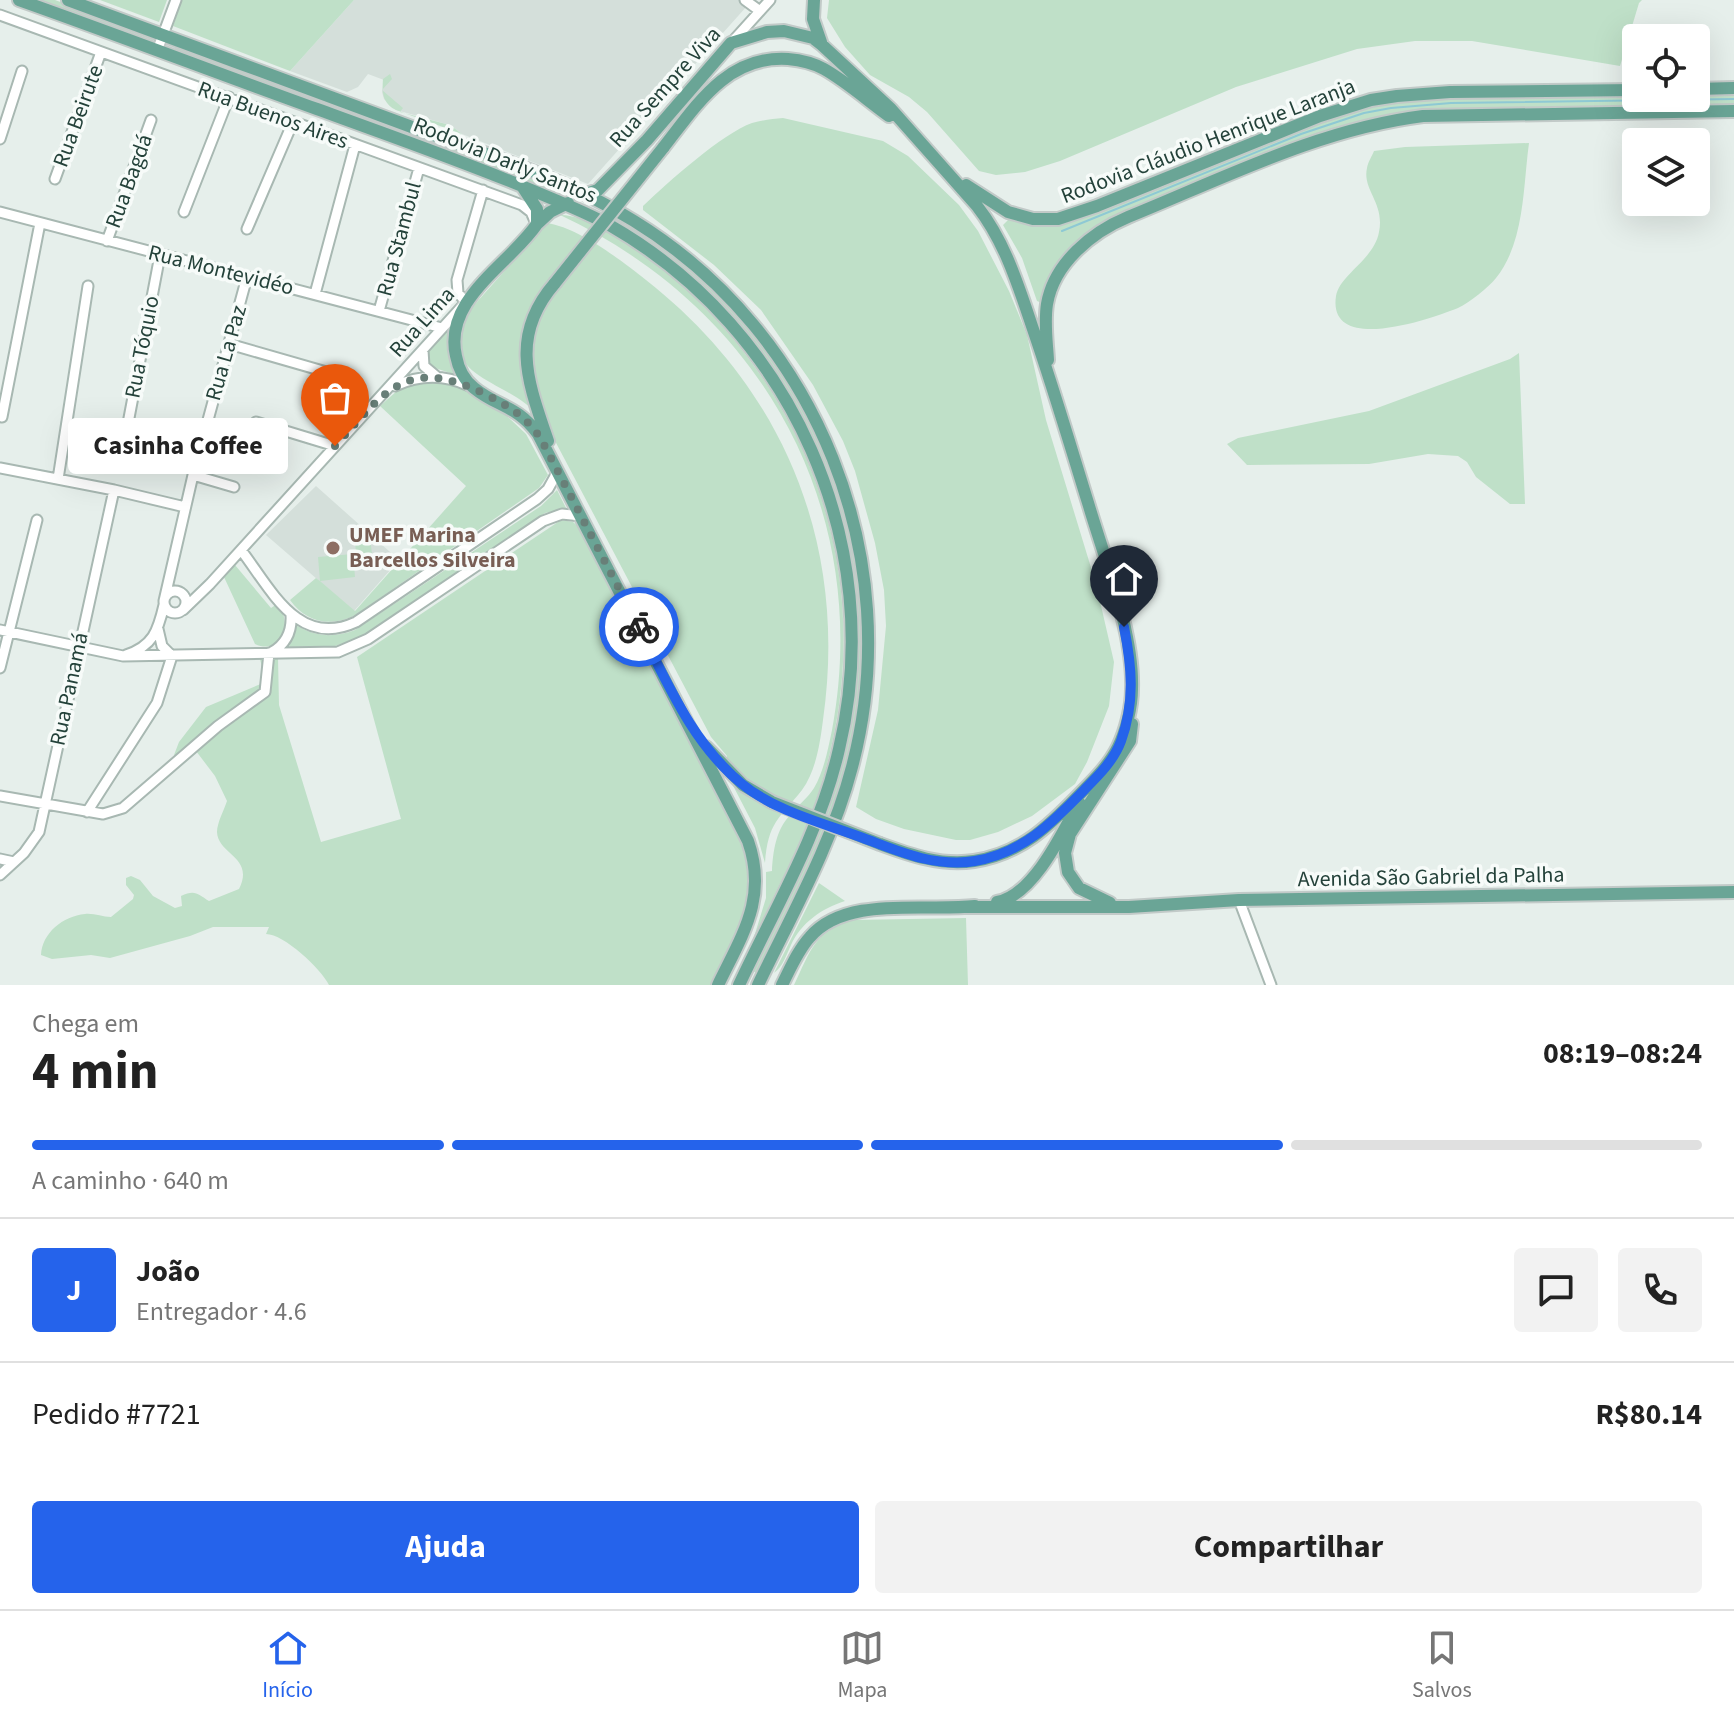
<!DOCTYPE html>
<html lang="pt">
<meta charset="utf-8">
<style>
:root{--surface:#fff;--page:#f2f2f2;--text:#222;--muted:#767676;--line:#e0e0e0;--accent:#2563eb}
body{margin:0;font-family:"Source Sans 3",sans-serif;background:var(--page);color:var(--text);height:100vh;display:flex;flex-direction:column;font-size:30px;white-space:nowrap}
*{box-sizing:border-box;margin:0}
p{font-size:26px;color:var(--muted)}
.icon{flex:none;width:44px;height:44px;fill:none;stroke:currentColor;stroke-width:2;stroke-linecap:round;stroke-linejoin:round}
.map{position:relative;height:985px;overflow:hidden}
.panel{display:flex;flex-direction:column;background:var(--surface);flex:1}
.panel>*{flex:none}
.buttons{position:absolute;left:1622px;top:24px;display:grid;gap:16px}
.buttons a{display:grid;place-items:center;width:88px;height:88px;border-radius:8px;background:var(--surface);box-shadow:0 8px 32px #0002;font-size:40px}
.pin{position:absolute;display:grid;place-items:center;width:68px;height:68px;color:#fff;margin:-82px -34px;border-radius:50% 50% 50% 0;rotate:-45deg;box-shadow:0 0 8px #0007}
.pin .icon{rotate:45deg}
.courier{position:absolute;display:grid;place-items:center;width:80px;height:80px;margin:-40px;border:6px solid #2563eb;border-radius:50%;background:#fff;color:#222;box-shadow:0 2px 10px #0007}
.bubble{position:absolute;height:56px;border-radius:8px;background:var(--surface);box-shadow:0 8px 32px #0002;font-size:26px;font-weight:700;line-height:56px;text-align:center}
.overview em{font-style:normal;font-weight:700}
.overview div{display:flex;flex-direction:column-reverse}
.overview{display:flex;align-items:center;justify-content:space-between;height:136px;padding:0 32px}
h1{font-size:52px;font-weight:700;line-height:60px}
.bar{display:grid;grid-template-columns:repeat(4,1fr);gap:12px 8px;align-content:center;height:96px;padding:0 32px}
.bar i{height:10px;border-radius:6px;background:var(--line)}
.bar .selected{background:var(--accent)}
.bar p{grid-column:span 4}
.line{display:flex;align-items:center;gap:20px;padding:0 32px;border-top:2px solid var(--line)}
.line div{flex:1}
.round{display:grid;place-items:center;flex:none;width:84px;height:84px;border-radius:8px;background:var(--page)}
.cta{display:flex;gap:16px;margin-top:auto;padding:16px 32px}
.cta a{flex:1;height:92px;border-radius:8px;background:var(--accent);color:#fff;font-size:32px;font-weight:700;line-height:92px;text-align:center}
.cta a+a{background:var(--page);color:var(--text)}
.dock{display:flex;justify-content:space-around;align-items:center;height:112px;border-top:2px solid var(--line);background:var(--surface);font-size:22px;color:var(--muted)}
.dock a{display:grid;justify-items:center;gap:4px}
.dock .selected{color:var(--accent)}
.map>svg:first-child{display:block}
.built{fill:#d4dfda}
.green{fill:#bfe0c8}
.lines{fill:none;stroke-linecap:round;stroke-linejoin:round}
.stream{stroke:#8ec9d4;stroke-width:2}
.minor-casing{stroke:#a8b8b2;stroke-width:13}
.major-casing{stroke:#c2cac8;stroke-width:16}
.minor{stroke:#fff;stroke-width:9}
.major{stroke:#6aa596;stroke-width:12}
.major-bridge-casing{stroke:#c2cac8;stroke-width:16;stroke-linecap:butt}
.major-bridge{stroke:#6aa596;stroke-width:12}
.done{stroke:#687f78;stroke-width:8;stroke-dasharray:0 14.4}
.route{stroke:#2563eb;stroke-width:10}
.education-dot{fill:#8d6e63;stroke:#f7fbf9;stroke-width:3}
.labels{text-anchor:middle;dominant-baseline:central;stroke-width:7;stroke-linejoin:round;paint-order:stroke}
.street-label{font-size:22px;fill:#24423a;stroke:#f7fbf9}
.education-label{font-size:22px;font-weight:bold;fill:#785e54;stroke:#f7fbf9;text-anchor:start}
</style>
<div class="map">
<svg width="1734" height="985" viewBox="0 0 1734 985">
<rect width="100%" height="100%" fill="#e6efeb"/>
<path class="built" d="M354,0H739L747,6L588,184L462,134L450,125L396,110L384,99L382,92L384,80L368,74L358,87L347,92L290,71Z
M316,486L399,560L354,611L266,535Z"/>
<path class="green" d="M30,0H55L157,38L152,40L124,30H114Z
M100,0H167L159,22Z
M182,0H354L290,71L173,26Z
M829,0H1642L1639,3L1620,66L1472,41H1415L1357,49L1236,87L1060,161L1025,172L996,175L979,171L927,112L909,97L870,75L845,47L827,18Z
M175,46L541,180L574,194L566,198L175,54Z
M390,74L392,79L382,90L403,108L400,112L450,125L462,134L396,110C382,103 382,92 383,79Z
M1696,93H1734V106L1448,110L1408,112L1356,122L1315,136L1099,226L1042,303L1037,301L1022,258L1003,225L1009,219L1050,225L1079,219L1312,124L1370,105L1426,97L1636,94V98H1696Z
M783,118L883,141L908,156L959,205L978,231L1009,291L1027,335L1046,420L1096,584L1114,662L1109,706L1087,762L1075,784L1032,816L998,832L970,840H956L904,829L876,819L856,807L878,710L886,626L884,590L875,543L855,471L843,441L813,385L761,310L714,265L643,210V206C667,183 723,133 752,123C762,120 773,119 783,118Z
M1529,143C1523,186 1525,242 1496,278C1488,288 1470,302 1458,308C1433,318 1327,356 1336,296C1340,274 1374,260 1379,232C1385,203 1362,190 1367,168C1368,162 1372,156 1374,151L1405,147Z
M560,215C592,213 664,269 688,291C825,419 877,602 822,782C806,836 778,887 754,937L766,898V872L772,871C773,851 776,830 790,815C798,805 808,798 814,788C824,771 828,749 832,730C873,509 761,309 560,215Z
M624,222C822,343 904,563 842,786C824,851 787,913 758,974L751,970L845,748C877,580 839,430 720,304C704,287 685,271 666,256C652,246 632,237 624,222Z
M547,223C579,228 621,260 646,280C785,389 848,546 823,720C820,743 816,771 802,790C779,819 768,822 765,863L755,828L727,774V756L711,737L554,439C546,426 538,414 526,404C491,377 438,372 467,313Z
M450,329L459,376L429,366L426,353L446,330Z
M1519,353L1525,504H1510L1476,477L1467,462L1458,456L1428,454L1369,464L1247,465L1227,444L1238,438L1369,411L1510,359Z
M421,381L451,383L510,411L508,417L526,434L548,475L539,488L357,614C333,628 306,623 290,600L316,578L320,581L318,557L353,554L355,577L320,581L355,611L466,486L380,406L398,390Z
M557,490L566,508L545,513L364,636L335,646L289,647L296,625C315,637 335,638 355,630L541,506Z
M561,520L573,522L582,530L744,850C747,860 750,871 750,882C749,914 725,956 711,985H329C321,969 284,934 266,934L269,927H213L190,936L110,958L91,955L52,959L41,955C42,933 63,916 85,914C94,913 102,917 111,917L133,899L134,895L126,885V878L131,876L140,880L153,896L175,908L182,906L181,896C195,889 198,894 209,901L239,889C255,857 218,855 217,832C217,823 224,810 227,801L215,776L196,751L174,755L179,742L206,707L263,683L265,679L260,659L278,658L279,705L321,842L401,819L357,657Z
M370,536L372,555L356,557L355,537Z
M235,565L271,608L277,604C295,624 280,656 255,644L224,577Z
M819,883L845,901C821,909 802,922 791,945C786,956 783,966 774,973Z
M966,918L968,985H794C811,950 813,933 853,920Z"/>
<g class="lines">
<path class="stream" d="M1062,231L1301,134L1364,113L1391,108L1451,103L1734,99"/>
<defs>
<path id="minor" d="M745,0L760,11
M0,15L522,205L531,212L535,221
M732,42L770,0
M157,51L176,0
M0,139L22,71
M55,179L101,52
M0,212L442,328
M184,212L229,97
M247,229L293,122
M107,241L151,120
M315,294L355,145
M379,311L419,168
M229,344L330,373
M423,350L424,366L437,377
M395,386C419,375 444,374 469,386
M2,417L40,223
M256,422L335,446
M125,439L160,255
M0,468L114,490L185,507
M193,475L234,487
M58,479L88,286
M241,550C271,589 298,649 356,622L537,499L548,489L558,471
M164 602a11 11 0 1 1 22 0a11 11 0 1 1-22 0Z
M164,601L193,475L247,277
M183,610L210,584L466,302L458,293L457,280L483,190
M158,629L162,646L172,656
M0,630L123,656L338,652L368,639L543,521L562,514L581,516
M272,652C286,644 292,631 291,615
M126,655C153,646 158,631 164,605
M0,668L37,520
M0,796L103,814L123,808L218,726L265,692L269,653
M87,812L157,703L172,656
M0,859L14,862
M0,875L24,853L39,832L114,490
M1239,900L1271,985"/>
<path id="major" d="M19,0C118,35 217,73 317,109C385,134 454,158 522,186C552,199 582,210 611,226C792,330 888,545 839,749C820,833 775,908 739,985
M68,0C182,42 295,84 409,126C485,154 565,178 634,221C818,334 907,559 852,767C832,844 792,914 758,985
M814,0L813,19L821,42
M1696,89L1734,88
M663,148C696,106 727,55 788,59C800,60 813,63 824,69C847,82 868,101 889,116
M966,185L1008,212L1033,219H1058L1097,206L1320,116L1371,100L1397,96L1450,92L1636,90
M522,186L537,209V224C509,265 443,299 456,356C458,367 464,380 474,388C497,407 517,405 538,434L748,841C768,898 742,935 718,985
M586,194L598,190L647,140L731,43L767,32L784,31L813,38L822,45L891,109L977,206C1006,243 1019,288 1034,332C1054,390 1071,448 1089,506C1105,560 1134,633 1132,689C1132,707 1126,731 1118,747C1109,765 1094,780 1080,794C1049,826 1021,854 974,861C941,866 910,855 880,844
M537,224L550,212L568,203
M1048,360C1047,342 1044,323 1047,304C1054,263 1092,232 1128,217C1224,178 1320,129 1423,116L1734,111
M548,441C528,382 509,336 555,283
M706,747L743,785L772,802
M997,902C1033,896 1063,832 1079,802
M1110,903L1079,888L1068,872L1065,853L1070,834L1130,741L1132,724
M967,907H1129L1239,900L1734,892
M782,985C790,969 798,950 810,937C846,895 925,912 975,906"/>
</defs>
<use href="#minor" class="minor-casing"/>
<use href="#major" class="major-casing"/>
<use href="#minor" class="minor"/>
<use href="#major" class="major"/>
<defs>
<path id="major-bridge" d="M555,283L663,148
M772,802L880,844"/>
</defs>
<use href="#major-bridge" class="major-bridge-casing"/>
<use href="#major-bridge" class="major-bridge"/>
</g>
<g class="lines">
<path class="done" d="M335,446C386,391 406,355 485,394C508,406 528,417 542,441L639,627"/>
<path class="route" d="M639,627C667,682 692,743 742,784C775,811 823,823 863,838C882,845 901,853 921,858C938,862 958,864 975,861C1023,853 1053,822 1085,789C1099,775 1114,760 1121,741C1135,702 1132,667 1124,627"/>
</g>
<circle class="education-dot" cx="333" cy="548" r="8"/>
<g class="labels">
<g class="street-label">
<text transform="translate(665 87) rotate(-48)">Rua Sempre Viva</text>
<text transform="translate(273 115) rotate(20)">Rua Buenos Aires</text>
<text transform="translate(78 116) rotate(-70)">Rua Beirute</text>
<text transform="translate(1208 141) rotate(-21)">Rodovia Cláudio Henrique Laranja</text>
<text transform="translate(505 160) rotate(22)">Rodovia Darly Santos</text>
<text transform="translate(129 181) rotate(-70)">Rua Bagdá</text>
<text transform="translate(399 239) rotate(-75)">Rua Stambul</text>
<text transform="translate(221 270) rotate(14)">Rua Montevidéo</text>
<text transform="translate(422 322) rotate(-48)">Rua Lima</text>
<text transform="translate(142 347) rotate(-79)">Rua Tóquio</text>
<text transform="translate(226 353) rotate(-74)">Rua La Paz</text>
<text transform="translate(69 689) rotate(-78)">Rua Panamá</text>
<text transform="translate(1431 877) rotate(-1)">Avenida São Gabriel da Palha</text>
</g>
<g class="education-label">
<text x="349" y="535">UMEF Marina<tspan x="349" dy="25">Barcellos Silveira</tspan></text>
</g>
</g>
</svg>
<div class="buttons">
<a><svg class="icon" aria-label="locate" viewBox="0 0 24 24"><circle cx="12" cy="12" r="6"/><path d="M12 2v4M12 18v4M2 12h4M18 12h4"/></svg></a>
<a><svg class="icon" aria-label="layers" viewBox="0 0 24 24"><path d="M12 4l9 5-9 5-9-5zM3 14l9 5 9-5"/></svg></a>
</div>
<div class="pin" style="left:335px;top:446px;background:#ea580c"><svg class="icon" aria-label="bag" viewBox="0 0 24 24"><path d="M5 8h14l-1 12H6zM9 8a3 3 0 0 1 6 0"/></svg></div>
<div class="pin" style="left:1124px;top:627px;background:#1f2937"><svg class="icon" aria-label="home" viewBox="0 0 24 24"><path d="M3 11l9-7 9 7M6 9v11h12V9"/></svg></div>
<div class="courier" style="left:639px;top:627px"><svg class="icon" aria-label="bike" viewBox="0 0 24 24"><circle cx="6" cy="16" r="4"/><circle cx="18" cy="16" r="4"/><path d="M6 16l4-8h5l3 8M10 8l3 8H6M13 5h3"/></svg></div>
<div class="bubble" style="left:68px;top:418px;width:220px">Casinha Coffee</div>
</div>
<section class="panel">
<div class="overview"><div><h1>4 min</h1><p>Chega em</p></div><em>08:19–08:24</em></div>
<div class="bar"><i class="selected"></i><i class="selected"></i><i class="selected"></i><i></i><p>A caminho · 640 m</p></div>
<div class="line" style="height:144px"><b class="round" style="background:var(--accent);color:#fff">J</b><div><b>João</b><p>Entregador · 4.6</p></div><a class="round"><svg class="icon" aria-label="chat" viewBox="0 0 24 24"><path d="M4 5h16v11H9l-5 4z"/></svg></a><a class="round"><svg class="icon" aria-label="phone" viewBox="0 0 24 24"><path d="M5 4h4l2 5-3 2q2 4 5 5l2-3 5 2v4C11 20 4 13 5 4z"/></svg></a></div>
<div class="line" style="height:104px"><div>Pedido #7721</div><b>R$80.14</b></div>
<div class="cta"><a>Ajuda</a><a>Compartilhar</a></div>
</section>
<nav class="dock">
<a class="selected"><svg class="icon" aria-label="home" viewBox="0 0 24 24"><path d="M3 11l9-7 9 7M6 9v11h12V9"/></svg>Início</a>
<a><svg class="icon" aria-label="map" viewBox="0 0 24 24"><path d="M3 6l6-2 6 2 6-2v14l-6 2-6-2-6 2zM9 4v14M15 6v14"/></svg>Mapa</a>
<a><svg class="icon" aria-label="saved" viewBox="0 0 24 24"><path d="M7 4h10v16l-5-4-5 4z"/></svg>Salvos</a>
</nav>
